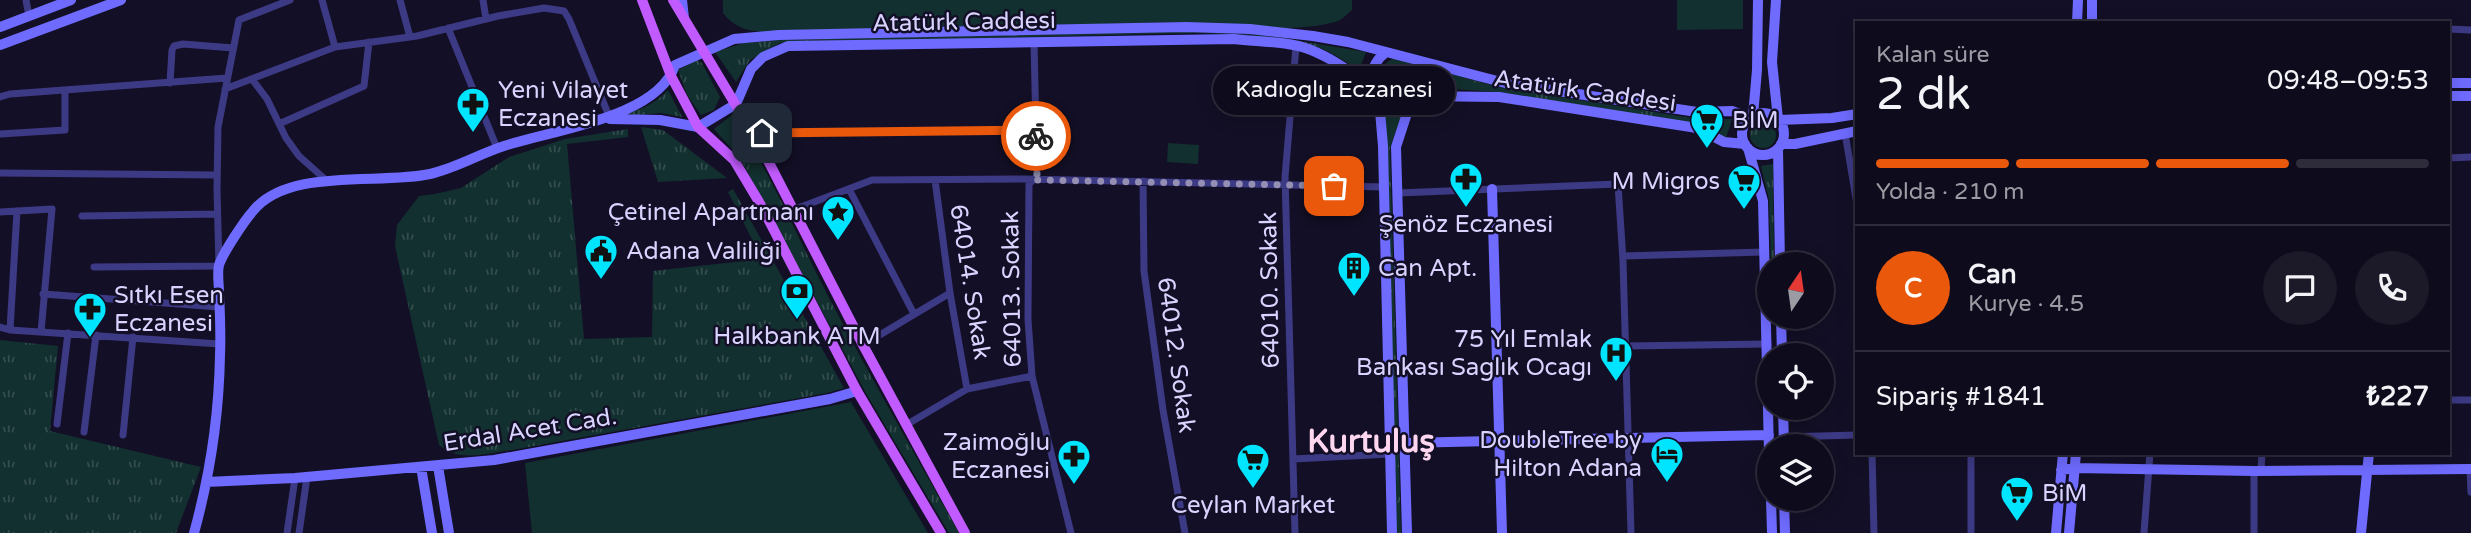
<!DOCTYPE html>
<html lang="tr">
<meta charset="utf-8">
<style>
:root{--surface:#0e0b1c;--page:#1c1929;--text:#f1f3f6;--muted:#9b9ba3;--line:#2e2b3b;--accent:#ea580c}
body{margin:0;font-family:"Varela Round",sans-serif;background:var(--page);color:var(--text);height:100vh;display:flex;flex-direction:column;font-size:26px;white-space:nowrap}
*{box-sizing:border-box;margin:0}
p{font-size:23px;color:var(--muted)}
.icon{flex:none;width:38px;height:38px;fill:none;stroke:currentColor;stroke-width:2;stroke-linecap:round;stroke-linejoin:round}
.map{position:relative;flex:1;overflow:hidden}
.details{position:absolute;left:1855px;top:21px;width:595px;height:434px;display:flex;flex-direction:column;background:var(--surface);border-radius:0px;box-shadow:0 4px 18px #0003,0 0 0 2px var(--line)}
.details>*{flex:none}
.needle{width:46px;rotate:13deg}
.fabs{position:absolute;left:1757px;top:252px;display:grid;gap:14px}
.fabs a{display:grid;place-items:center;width:77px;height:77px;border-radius:50%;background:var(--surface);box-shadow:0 4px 18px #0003,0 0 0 2px var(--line);font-size:35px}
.pin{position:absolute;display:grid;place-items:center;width:60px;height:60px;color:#fff;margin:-30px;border-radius:14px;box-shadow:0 4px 10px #0006}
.courier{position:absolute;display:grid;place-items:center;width:70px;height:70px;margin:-35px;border:5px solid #ea580c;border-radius:50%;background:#fff;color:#222;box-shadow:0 2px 9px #0007}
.bubble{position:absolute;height:49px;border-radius:24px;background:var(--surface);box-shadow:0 4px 18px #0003,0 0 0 2px var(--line);font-size:23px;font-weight:600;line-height:49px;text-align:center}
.summary em{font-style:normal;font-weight:600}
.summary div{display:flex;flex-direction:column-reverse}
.summary{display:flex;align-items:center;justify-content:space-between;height:119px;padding:0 21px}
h1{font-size:46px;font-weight:600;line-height:52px}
.bar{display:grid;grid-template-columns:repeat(4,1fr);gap:10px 7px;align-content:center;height:84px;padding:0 21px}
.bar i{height:9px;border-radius:5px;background:var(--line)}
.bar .current{background:var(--accent)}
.bar p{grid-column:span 4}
.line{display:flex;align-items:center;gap:18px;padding:0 21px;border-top:2px solid var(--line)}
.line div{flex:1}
.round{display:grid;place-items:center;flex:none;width:74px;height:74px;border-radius:37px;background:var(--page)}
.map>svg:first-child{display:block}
.grass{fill:url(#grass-tufts)}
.garden{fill:#12302f}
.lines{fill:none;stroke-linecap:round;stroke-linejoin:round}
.street{stroke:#3d3a85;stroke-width:7}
.secondary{stroke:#6f6bff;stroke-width:10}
.primary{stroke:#c25bff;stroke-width:10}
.done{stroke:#948fb3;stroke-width:7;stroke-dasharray:0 12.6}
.route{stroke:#ea580c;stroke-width:9}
.labels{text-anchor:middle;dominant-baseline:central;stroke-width:5;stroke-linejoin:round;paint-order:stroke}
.street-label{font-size:24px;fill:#d9d4ff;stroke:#130f26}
.poi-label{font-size:24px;fill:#d9d4ff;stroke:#130f26;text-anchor:start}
.district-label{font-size:32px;font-weight:bold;fill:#ffd6f0;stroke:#130f26}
</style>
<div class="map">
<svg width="2471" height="533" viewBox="0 0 2471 533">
<defs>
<pattern id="grass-tufts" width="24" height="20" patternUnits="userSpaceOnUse" patternTransform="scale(1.75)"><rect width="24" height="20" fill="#12302f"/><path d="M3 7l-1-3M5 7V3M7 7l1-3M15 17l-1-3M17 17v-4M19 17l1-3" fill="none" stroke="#344d4e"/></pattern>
</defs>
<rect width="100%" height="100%" fill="#130f26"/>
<path class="grass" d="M1197,31L1264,35L1366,52L1359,70C1345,62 1328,49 1311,45C1275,35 1235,35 1198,33L780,43L750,60L736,82L715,52L744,43L781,40Z
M1382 74a16 16 0 1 1 32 0a16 16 0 1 1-32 0Z
M697,60L702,63L720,97L714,110L701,115L687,95L678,70Z
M1437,70L1498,87L1698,119H1732L1726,138L1697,124L1498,92L1435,88Z
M668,90L682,117L661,113L617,117C637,111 654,105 668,90Z
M1384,108L1402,113L1390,148L1401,533H1396Z
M733,114C769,171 796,234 827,294C869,375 915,454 959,533H949L867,395L740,158L714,129Z
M1750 135a13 13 0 1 1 26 0a13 13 0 1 1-26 0Z
M641,127L663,130L727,178L658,182Z
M628,129V137L567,144L584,339L652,337L653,271L762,259L728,192L733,189L844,388L827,393L512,450C487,453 459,463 439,445L395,246L397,225L419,196L435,194L461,188L509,157L565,139Z
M1773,164L1774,264H1771L1769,200L1761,166Z
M0,340L58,346L50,431L201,467L176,533H0Z"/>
<path class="garden" d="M723,0H1352V10C1347,14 1341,21 1335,22C1291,34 1229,25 1184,22L766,32C747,31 735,28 723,13Z
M1677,0H1743V29L1677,30Z
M1168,143L1199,145L1198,164L1167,162Z
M851,402L928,533H532L525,463Z"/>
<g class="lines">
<path class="street" d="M26,0L29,16
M322,0L335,47
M400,0L410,37
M483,0L486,19
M448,28L497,148
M2448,29L2471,30
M1034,42L1037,176L1029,184L1028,319L1032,376L1071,533
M252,79L267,99L286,138L299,156L327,181
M170,83L172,50L174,46L183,44L233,48
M225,89L335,47L417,36L498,16L544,8L564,11L569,19L609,116
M0,97L10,94L227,78
M279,124L364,86L369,42
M752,133L1036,130
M1845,133L1857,204
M0,134L65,130V90
M2448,158L2471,157
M0,173L217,175
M935,180L950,293L967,389
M1143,181L1144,271L1163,410L1185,533
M849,189L914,314
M1398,193L1618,184L1623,261L1631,533
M793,210L872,180L1025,179L1384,187
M0,212L52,209L41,332
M82,216L217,214
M1623,256L1764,252
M94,267L219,266L217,189L218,127L239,20L290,0
M43,294L219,307
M0,327L10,330L220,344
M10,330L17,211
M863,345L950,293
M1626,346L1768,344
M2448,400H2471
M57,424L68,333
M906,425L967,389L1032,376
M84,432L96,335
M123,435L133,337
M1783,437L1857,435
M1872,453L1874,533
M1293,459L1390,454
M2470,469L2471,492
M2261,471L2262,453
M287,533L295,478
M299,533L307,477
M1295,533L1285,177L1296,46
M1971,533V453
M2144,533L2150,453
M2254,533V471"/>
<path class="secondary" d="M682,0L684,18
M1776,0L1772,62L1778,119
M2077,23L2078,0
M2092,23V0
M0,27L71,0
M0,45L121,0
M1386,52C1377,59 1371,68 1373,80C1381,118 1439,102 1423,62
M2448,83H2471
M1381,95L1380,111L1383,146L1392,533
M1415,96L1499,97L1697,128L1724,142L1745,144
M2448,96H2471
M1742 134a21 21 0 1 1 42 0a21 21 0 1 1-42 0Z
M1753,116L1757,70L1758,0
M610,119L660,120L698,127L736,104L751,69L763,57L788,46L1234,39C1259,42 1288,41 1311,50C1336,60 1357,77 1378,91
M1779,120L1832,118L1857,114
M1781,144H1795L1857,131
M1748,148L1763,201L1769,452
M1778,149L1780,264
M1492,189L1502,533
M1781,317L1782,355
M1783,408L1784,446
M1404,443L1769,435
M438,466L449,533
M421,467L432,533
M2061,470L2075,468L2254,471L2471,469
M206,482L295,478L494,460L830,399L857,391
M1771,499L1772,533
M1784,499L1785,533
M194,533C210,475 219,415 220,355C221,334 220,313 219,292C219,284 217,273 219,265C223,253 244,221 253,211C288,167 380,185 430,174C456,168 479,154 504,146C551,130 658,118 675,65L734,39L779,35L1186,27L1250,29L1313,36L1348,42L1505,83L1697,112L1732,111L1750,118
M1407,533L1396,147L1412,98
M2056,533L2063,453
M2069,533L2076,453
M2361,533L2369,453"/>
<path class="primary" d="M642,0L671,76L698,127L734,160L762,207L857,391L941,533
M673,0L762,149L863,345L965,533"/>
</g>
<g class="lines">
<path class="done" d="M1036,136L1037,176L1033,180L1334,186"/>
<path class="route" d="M762,133L1036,130V136"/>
</g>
<defs>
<symbol id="pharmacy-pin" viewBox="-11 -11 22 30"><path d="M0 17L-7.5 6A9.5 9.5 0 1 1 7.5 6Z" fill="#00e5ff" stroke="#130f26"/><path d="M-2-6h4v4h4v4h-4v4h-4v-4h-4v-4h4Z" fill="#111"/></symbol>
<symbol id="supermarket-pin" viewBox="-11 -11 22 30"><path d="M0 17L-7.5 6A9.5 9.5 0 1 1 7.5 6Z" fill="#00e5ff" stroke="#130f26"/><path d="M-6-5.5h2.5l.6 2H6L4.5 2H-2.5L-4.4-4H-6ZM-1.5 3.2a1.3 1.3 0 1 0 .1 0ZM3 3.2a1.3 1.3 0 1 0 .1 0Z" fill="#111"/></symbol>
<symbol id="sight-pin" viewBox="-11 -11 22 30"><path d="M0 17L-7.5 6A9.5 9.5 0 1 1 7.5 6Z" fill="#00e5ff" stroke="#130f26"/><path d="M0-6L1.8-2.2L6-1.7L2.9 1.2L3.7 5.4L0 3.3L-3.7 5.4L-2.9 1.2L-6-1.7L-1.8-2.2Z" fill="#111"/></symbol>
<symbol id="civic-pin" viewBox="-11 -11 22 30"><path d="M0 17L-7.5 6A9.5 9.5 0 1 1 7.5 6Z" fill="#00e5ff" stroke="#130f26"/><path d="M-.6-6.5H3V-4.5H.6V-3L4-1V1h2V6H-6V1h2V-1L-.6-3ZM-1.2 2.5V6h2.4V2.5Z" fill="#111"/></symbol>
<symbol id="building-pin" viewBox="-11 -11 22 30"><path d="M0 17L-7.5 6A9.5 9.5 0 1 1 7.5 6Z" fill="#00e5ff" stroke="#130f26"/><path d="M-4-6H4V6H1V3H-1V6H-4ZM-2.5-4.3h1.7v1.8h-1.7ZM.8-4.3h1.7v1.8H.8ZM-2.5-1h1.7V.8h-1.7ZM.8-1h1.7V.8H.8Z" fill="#111"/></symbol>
<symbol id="bank-pin" viewBox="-11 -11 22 30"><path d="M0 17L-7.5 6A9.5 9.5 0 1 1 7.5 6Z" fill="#00e5ff" stroke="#130f26"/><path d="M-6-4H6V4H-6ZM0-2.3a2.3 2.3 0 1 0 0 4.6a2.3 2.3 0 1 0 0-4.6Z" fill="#111"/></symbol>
<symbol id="hospital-pin" viewBox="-11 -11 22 30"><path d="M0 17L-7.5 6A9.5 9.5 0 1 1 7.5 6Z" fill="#00e5ff" stroke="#130f26"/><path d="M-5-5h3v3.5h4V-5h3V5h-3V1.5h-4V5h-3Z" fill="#111"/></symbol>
<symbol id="hotel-pin" viewBox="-11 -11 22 30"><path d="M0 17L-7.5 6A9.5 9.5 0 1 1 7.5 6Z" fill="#00e5ff" stroke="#130f26"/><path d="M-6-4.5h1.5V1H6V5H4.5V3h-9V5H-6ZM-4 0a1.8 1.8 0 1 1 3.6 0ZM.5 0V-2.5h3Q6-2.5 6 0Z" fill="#111"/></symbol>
</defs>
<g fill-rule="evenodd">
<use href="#pharmacy-pin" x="454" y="85" width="38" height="52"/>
<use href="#supermarket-pin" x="1688" y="101" width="38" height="52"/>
<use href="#pharmacy-pin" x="1447" y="160" width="38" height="52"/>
<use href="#supermarket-pin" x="1725" y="162" width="38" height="52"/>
<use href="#sight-pin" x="819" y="193" width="38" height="52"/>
<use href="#civic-pin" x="582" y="232" width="38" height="52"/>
<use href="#building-pin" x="1335" y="249" width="38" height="52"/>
<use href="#bank-pin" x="778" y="272" width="38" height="52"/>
<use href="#pharmacy-pin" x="71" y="290" width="38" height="52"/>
<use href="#hospital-pin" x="1597" y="334" width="38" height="52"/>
<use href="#hotel-pin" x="1648" y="435" width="38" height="52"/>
<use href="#pharmacy-pin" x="1055" y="437" width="38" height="52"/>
<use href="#supermarket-pin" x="1234" y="441" width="38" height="52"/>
<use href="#supermarket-pin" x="1998" y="474" width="38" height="52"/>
</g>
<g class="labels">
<g class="street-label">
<text transform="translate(964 22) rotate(-1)">Atatürk Caddesi</text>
<text transform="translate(1585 91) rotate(8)">Atatürk Caddesi</text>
<text transform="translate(970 282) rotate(81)">64014. Sokak</text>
<text transform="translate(1012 289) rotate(-91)">64013. Sokak</text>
<text transform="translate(1270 290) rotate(-91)">64010. Sokak</text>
<text transform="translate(1176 355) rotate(82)">64012. Sokak</text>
<text transform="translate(530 430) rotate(-9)">Erdal Acet Cad.</text>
</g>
<g class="poi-label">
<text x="498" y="90">Yeni Vilayet<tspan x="498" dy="28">Eczanesi</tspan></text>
<text x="1732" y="120">BİM</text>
<text x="1720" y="181" text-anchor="end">M Migros</text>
<text x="814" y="212" text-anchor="end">Çetinel Apartmanı</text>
<text x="1466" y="224" text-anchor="middle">Şenöz Eczanesi</text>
<text x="626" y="251">Adana Valiliği</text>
<text x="1378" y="268">Can Apt.</text>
<text x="114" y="295">Sıtkı Esen<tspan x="114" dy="28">Eczanesi</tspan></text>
<text x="797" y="336" text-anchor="middle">Halkbank ATM</text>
<text x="1592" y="339" text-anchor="end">75 Yıl Emlak<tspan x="1592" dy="28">Bankası Saglık Ocagı</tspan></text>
<text x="1642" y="440" text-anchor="end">DoubleTree by<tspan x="1642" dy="28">Hilton Adana</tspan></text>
<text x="1050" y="442" text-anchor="end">Zaimoğlu<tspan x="1050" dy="28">Eczanesi</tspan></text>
<text x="2042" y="493">BiM</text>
<text x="1253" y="505" text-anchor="middle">Ceylan Market</text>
</g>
<g class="district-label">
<text x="1371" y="442">Kurtuluş</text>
</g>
</g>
</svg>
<div class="fabs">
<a><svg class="needle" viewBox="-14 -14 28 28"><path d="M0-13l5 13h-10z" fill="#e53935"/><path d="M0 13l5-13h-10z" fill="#9b9ba3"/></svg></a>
<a><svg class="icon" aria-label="locate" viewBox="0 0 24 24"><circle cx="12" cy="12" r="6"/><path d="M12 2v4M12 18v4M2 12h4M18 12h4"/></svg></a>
<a><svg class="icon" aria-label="layers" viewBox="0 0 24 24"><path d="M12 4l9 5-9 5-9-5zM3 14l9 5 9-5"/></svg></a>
</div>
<div class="pin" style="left:1334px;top:186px;background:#ea580c"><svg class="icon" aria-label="bag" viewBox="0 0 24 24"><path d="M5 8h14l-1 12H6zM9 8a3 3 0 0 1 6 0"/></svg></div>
<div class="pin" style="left:762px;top:133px;background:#1f2937"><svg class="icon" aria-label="home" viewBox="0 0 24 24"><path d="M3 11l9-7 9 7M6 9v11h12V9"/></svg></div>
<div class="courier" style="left:1036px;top:136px"><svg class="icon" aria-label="bike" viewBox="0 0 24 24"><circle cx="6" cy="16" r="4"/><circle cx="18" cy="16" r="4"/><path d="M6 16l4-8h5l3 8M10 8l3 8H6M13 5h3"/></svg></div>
<div class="bubble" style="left:1213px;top:66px;width:242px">Kadıoglu Eczanesi</div>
<section class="details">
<div class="summary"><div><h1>2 dk</h1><p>Kalan süre</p></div><em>09:48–09:53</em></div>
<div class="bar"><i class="current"></i><i class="current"></i><i class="current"></i><i></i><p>Yolda · 210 m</p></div>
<div class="line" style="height:126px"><b class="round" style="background:var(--accent);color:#fff">C</b><div><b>Can</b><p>Kurye · 4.5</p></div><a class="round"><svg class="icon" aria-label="chat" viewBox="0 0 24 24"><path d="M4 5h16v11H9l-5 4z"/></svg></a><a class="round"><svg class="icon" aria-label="phone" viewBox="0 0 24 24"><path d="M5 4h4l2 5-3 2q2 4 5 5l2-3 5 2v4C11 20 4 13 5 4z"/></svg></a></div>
<div class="line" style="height:91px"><div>Sipariş #1841</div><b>₺227</b></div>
</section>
</div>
